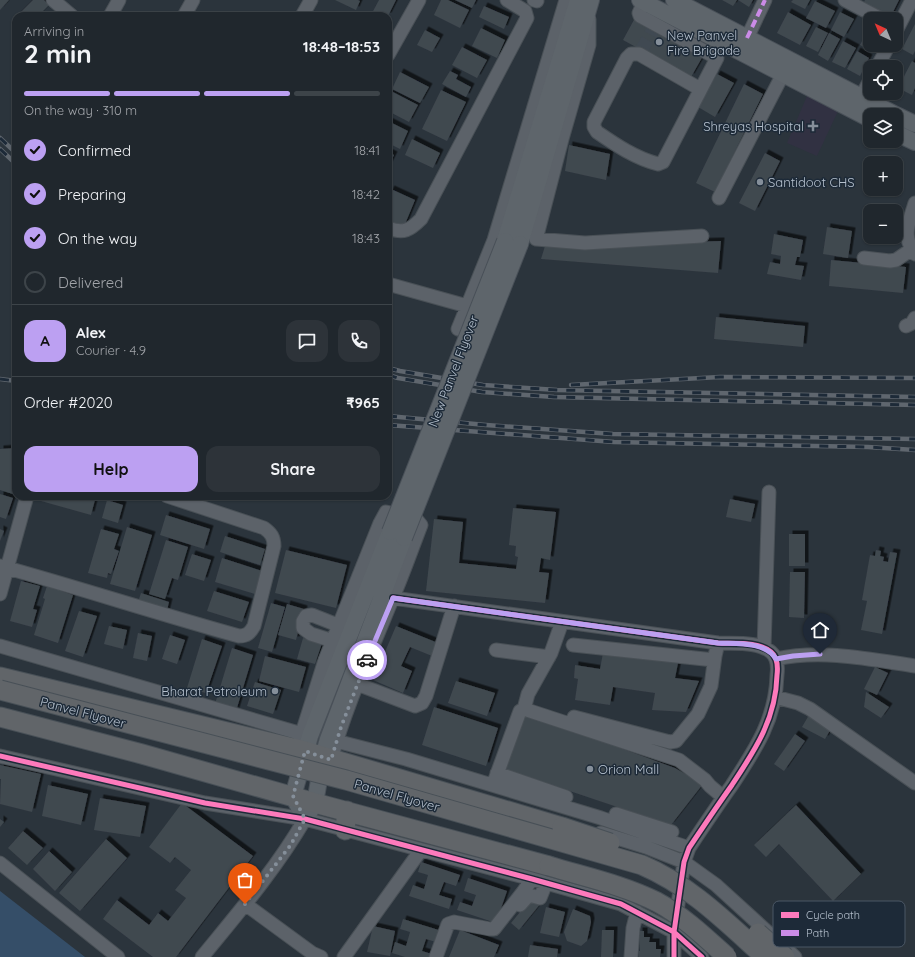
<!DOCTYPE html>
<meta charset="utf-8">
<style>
:root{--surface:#20272d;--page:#2d3339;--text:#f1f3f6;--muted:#a2a5aa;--line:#3d4449;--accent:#bca0f2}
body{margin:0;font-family:Quicksand,sans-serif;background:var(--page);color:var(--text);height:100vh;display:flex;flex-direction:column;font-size:15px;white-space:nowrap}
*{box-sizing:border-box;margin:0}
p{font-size:13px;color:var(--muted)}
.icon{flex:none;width:22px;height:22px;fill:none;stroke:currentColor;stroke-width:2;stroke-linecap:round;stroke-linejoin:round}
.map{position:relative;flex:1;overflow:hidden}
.panel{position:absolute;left:12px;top:12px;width:380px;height:488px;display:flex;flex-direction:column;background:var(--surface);border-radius:12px;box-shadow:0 1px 3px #0004,0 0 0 1px var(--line)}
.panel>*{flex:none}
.needle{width:26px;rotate:316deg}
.tools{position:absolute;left:863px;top:12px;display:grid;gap:8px}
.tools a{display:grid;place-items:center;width:40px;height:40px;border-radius:8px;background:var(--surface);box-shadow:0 1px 3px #0004,0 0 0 1px var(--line);font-size:20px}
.pin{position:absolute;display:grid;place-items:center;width:34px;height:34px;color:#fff;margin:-41px -17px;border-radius:50% 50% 50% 0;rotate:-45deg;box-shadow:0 0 4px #0007}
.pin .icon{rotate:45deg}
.courier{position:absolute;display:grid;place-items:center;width:40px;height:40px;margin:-20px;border:3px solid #bca0f2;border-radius:50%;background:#fff;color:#222;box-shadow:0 1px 5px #0007}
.summary em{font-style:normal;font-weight:700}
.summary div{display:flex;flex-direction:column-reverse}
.summary{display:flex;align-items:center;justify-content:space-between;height:68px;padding:0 12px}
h1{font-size:26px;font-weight:700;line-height:30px}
.bar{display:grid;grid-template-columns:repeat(4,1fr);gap:6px 4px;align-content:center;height:48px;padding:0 12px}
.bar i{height:5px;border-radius:3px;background:var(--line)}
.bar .active{background:var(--accent)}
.bar p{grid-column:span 4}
.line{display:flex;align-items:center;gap:10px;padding:0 12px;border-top:1px solid var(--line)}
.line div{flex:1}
.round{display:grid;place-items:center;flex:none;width:42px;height:42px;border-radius:12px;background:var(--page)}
ol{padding:0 12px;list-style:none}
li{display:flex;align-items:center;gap:12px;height:44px}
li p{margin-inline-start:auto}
li .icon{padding:4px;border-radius:50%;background:var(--accent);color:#111;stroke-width:4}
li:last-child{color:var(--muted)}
li i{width:22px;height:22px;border:2px solid var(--line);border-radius:50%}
.cta{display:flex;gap:8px;margin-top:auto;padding:8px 12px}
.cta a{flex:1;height:46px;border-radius:12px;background:var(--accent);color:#111;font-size:16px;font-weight:700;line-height:46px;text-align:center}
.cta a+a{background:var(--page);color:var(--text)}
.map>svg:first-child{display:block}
.medical{fill:#313142}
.water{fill:#354e68}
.building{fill:#40484f;filter:url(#shadow)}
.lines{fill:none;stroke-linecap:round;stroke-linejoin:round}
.minor-tunnel{stroke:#404952;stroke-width:13;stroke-dasharray:13 6;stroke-linecap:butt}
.minor-casing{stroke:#495056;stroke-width:15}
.major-casing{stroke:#495058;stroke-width:18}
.highway-casing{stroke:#485057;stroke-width:21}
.minor{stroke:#5c6269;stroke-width:13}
.major{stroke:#5e656b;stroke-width:16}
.highway{stroke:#616569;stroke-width:19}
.rail-casing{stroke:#5f666e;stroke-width:4.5}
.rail{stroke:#1d2a38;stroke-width:3;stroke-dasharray:9;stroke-linecap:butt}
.major-bridge-casing{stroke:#495058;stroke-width:18;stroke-linecap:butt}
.highway-bridge-casing{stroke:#485057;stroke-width:21;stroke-linecap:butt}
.major-bridge{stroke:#5e656b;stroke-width:16}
.highway-bridge{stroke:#616569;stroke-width:19}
.quiet{stroke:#ca8be6;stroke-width:4;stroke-dasharray:8 4;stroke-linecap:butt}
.cycleway-casing{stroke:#1d2a38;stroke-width:8}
.cycleway{stroke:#fd7abc;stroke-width:5}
.done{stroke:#858f9a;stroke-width:4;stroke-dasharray:0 7.2}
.route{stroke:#bca0f2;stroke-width:5}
.poi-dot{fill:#858f9a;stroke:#1d2a38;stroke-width:1.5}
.labels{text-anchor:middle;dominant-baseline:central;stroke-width:3;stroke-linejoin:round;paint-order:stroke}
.poi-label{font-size:13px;fill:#b5c0cd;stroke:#1d2a38;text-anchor:start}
.street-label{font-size:13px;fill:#b5c0cd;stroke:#1d2a38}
.key{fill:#1d2a38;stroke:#4b5765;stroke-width:1}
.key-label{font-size:11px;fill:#b5c0cd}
</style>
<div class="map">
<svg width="915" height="957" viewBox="0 0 915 957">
<defs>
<filter id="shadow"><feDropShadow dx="3.5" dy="-3.5" stdDeviation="0" flood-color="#0009"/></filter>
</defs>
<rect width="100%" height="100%" fill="#2b343c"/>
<path class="medical" d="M807,96L839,109L817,156L787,143Z"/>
<path class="water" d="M0,891L85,957H0Z"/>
<path class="building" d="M0,0H9L0,10Z
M33,0H44L49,5L38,16H17Z
M335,0H358L360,1L356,10Z
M379,0H396L388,16L371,15Z
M441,0H448L469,10L460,28L434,15Z
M455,0H476L472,8Z
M722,0H737L733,6Z
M738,0H753L749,7Z
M793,0H810L805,9L791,2Z
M865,0H899L890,18L863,4Z
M815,1L835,11L826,28L806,18Z
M484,6L509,17L504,29L479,17Z
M788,12L811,25L800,45L777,33Z
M840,12L854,19L844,37L831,30Z
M635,18L703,56L691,77L623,40Z
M915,24V51L913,55L902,49Z
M870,26V45H875L872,51L860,45Z
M816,27L828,33L818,52L806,46Z
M481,28L505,40L497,58L472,46Z
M425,30L440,38L432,52L417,45Z
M829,33L840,39L828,61L818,55Z
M843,41L856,48L845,68L832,62Z
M462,47L487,60L477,78L452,65Z
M857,51L869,58L860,76L847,69Z
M912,61L915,63V88L912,95L898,88Z
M450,71L458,75L456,79L471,87L466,97L442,84Z
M400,72L429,87L420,103L392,89Z
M717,74L734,83L715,117L698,107Z
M744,84L763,94L715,192L696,183Z
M441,90L466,102L447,141L422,129Z
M391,91L418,105L409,122L388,111V97Z
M388,121L408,131L400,149L388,143Z
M412,139L440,153L433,168L405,155Z
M569,145L610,154L606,180L565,171Z
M388,152L394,155L388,167Z
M765,153L780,161L755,211L739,203Z
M391,189L415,200L403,229L388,222V196Z
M827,227L852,231L848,258L823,254Z
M774,234L803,240L800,257H797L795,265L804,266L801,280L767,274L770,262L780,264L781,256L771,254Z
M721,241L718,273L541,259L545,246Z
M831,260L906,267L903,293L829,286Z
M716,317L805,326L803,347L714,339Z
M16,448V495L0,490V449Z
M0,494L13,498L6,519L0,517Z
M42,496H96L91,515L41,501Z
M730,499L755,504L751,522L726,517Z
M107,500L123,505L118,523L102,518Z
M513,508L556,512L550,560L541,558L539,572L549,573L545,603L426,591L434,519L463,522L459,563L516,569L518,557L515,556L516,546L509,545Z
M166,515L210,529L204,549L160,535Z
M127,527L152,535L135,591L110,584Z
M0,529L4,531L0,541Z
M101,529L119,534L114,549L119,551L111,574L108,573L107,578L88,573Z
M789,534H805V566H789Z
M225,536L265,549L260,565L220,552Z
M166,540L188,547L178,580L172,578L165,599L149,594Z
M286,550L347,565L336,608L275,593Z
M876,550L881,551L880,556L884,557L883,561L888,562L890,552L897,553L882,634L861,630L867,601L862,600L870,555L875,556Z
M192,554L211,560L204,581L185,575Z
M222,558L262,571L255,594L215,582Z
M790,572H805L804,618L789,617Z
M21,581L40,586L33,609L37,610L32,627L10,621Z
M47,586L73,595L58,643L34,635L45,599L43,598Z
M214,591L249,602L242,622L207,611Z
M141,593L169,602L166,614L137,605Z
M271,603L285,607L272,652L258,648Z
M287,604L304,609L296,640L278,635Z
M79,611L97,616L83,657L65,651Z
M109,626L127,630L123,649L104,644Z
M396,626L438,643L432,656L410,647L401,666L412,671L403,693L373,680Z
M138,633L152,636L147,661L133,658Z
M170,635L185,640L177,664L162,659Z
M303,638L322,643L315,664L297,659Z
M202,639L222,646L206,693L187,688Z
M232,648L253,655L236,711L215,704Z
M603,653L678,663L675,678L699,681L686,712L652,710L655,693L613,687L610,705L575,700L578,679L574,678L575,665L600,669Z
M265,656L306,667L299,692L259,681Z
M875,667L888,673L877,695L864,689Z
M456,681L495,693L487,716L448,703Z
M255,682L281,690L273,714L247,706Z
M866,692L889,707L881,718L864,707Z
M434,707L498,728L486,766L422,745Z
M525,713L675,768L703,784L671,825L504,769Z
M809,715L832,727L825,739L802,727Z
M795,734L805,741L784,771L774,764Z
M0,765L41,774L32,812L0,804L1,779H0Z
M48,785L88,794L81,825L42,816Z
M100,798L146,806L140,837L94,830Z
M182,803L253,856L176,957H153L103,919L117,900L149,925L158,913L168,921L186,898L175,890L191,870L175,857L170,863L149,847Z
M796,805L861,874L833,901L779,844L766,857L754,845Z
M0,819L4,822L0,827Z
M23,831L43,848L27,865L8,848Z
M106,839L127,858L80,911L59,893Z
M49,851L72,872L55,891L33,869Z
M421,862L460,875L456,886L444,882L439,895L452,899L449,909L409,896L413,885L424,889L428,875L418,872Z
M468,878L507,891L496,923L457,910L460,902L472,906L476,895L464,891Z
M533,896L541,903L519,930L511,923Z
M546,907L565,912L559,937L540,933Z
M573,909L590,916L591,922L587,941L581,946L567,941L564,932Z
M403,919L442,931L439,943L426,939L422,951L435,955L434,957H405L392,953L395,942L406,946L410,932L400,929Z
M373,926L395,931L390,956L367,952Z
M460,930L499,945L494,957H449Z
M602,930H614L613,957H601Z
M639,931H644V937H650L649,942H656V949H661L660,957H639V951H640Z
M530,945L558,949L557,957H528Z"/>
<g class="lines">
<path class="minor-tunnel" d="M641,51L654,28"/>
<defs>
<path id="minor" d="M53,0L72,16
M534,0L537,1
M845,0L881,19
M644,2L639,13L640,16L717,58L663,162L658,164C635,158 616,145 597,132L594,127V122L627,58L631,54H639L700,89
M110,16L119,0
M184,16L193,0
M302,16L311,0
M589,19V45L562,139L536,239L585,243L702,236
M896,31L912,0
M747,38L765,0
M388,55L419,0
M877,67L889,45
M857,105L870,80
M719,198L783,74
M915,203C909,224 901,234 915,254
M388,228C404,234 410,230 421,219L527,18L525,11L507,0
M864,258L890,261L896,260L912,249
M388,284L467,306
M906,326L912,323L915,318
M458,329L494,240L566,0
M0,566C80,588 159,614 239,636C247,636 250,633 254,626L274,546C274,537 271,533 264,528L167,496
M0,594L27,496
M393,598L718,643C734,644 758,641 771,652C777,657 778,667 777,675C776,719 755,750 732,785C717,806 703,827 689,848L684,862L674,932V957
M333,641L311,634L303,628V621L306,616L312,615L340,626
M573,645L714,660
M0,646L309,736
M764,648L769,492
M496,650L549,657
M776,659C822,649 869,659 915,666
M357,684L415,706L422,703L426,696L454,606
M775,697L798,703L810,709L915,783
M524,709L528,694L551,653L562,622
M574,717L670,742L676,741L698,714L711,686L715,656L718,643
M328,739L406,759L601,818L689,848
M297,749L325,660L380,523L386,512L416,519L421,525C411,551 402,577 391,602C370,654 346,705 331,760
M0,756L205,803L305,819L532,879L621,904L674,932L702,957
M497,773L566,797
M493,785L520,711L524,709L679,760L705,780L710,786L723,797
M616,814L672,832
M601,833L646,847L684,862L716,885L795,957
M0,863L118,957
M245,904L312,953L321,957
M520,905L529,895L540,898L546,883
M202,957C238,913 276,869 305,819
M344,957L421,850
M436,957L448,924L454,922L490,929H494L523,892L532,879
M631,957L633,928L637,912"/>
<path id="major" d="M640,0L870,119
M674,0L896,115
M896,115L915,124
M896,133L915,142
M505,241L578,0
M520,244L591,0
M390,532L310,736L293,796L305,819L315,803L323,757L328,739L404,538"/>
<path id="highway" d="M0,677L305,751L562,827
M0,717L142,754L315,803L549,866
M345,830L347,811"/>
</defs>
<use href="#minor" class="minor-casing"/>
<use href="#major" class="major-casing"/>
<use href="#highway" class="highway-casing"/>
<use href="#minor" class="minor"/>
<use href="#major" class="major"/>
<use href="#highway" class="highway"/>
<defs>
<path id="rail" d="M0,138L16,153
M0,149L16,164
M388,368L400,371L483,385L557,390L915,397
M388,375L398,378L482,392L554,397L915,405
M0,379L16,381
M571,385L720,377L915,378
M388,416L486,425L613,434L915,439
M388,425L614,442L868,447L915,450"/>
</defs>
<use href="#rail" class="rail-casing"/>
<use href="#rail" class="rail"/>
<defs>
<path id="major-bridge" d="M390,532L505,241
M404,538L520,244"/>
<path id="highway-bridge" d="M0,690L346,780L642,865C691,886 726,922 765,957
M562,827L610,843
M549,866C585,877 623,885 657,902C683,916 705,937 727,957
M758,933L785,957"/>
</defs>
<use href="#major-bridge" class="major-bridge-casing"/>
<use href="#highway-bridge" class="highway-bridge-casing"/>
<use href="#major-bridge" class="major-bridge"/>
<use href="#highway-bridge" class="highway-bridge"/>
<path class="quiet" d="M747,38L765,0"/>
<defs>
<path id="cycleway" d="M393,598L718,643C734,644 758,641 771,652C777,657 778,667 777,675C776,719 755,750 732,785C717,806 703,827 689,848L684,862L674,932V957
M0,756L205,803L305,819L532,879L621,904L674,932L702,957"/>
</defs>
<use href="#cycleway" class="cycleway-casing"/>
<use href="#cycleway" class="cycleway"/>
</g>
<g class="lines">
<path class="done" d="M245,904L290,846L305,819L293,796L305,751L331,760L341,727L367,660"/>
<path class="route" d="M367,660L393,598L718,643C736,644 765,641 776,659L793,656L820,654"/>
</g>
<g class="poi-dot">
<circle cx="659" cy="42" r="4"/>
<path d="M811 120h4v4h4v4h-4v4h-4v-4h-4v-4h4z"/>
<circle cx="760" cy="182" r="4"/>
<circle cx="275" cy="691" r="4"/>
<circle cx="590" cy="769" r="4"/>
</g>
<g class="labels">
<g class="poi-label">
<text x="667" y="35">New Panvel<tspan x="667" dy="15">Fire Brigade</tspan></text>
<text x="804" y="126" text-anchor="end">Shreyas Hospital</text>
<text x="768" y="182">Santidoot CHS</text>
<text x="267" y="691" text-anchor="end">Bharat Petroleum</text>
<text x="598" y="769">Orion Mall</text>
</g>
<g class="street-label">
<text transform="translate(453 371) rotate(-69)">New Panvel Flyover</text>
<text transform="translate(83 712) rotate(15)">Panvel Flyover</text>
<text transform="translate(397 795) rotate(16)">Panvel Flyover</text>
</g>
</g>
<rect x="773" y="901" width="132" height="46" rx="6" class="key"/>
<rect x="781" y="912" width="18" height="6" fill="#fd7abc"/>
<rect x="781" y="930" width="18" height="6" fill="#ca8be6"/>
<g class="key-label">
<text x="806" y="919">Cycle path</text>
<text x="806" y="937">Path</text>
</g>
</svg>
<div class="tools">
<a><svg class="needle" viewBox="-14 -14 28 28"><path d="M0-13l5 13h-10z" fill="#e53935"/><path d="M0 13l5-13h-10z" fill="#a2a5aa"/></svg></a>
<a><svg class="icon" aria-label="locate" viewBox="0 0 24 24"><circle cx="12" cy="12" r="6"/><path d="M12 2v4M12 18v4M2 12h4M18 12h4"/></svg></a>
<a><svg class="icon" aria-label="layers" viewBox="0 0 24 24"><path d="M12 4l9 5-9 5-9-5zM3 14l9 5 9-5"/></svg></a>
<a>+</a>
<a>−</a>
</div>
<div class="pin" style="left:245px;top:904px;background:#ea580c"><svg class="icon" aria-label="bag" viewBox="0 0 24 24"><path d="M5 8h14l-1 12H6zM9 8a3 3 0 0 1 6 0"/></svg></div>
<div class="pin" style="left:820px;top:654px;background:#1f2937"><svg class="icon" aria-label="home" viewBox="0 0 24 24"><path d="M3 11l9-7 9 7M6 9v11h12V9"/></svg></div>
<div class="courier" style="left:367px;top:660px"><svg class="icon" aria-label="car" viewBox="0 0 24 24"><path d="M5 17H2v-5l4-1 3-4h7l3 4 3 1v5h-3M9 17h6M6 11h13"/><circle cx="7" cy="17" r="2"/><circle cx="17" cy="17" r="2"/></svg></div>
<section class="panel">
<div class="summary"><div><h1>2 min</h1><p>Arriving in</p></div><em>18:48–18:53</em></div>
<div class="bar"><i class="active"></i><i class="active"></i><i class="active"></i><i></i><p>On the way · 310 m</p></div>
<ol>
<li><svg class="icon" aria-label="check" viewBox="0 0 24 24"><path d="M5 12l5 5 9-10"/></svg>Confirmed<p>18:41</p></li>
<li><svg class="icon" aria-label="check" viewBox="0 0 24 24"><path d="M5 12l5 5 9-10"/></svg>Preparing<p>18:42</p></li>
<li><svg class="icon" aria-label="check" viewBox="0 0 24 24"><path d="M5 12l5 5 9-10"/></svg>On the way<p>18:43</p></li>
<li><i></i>Delivered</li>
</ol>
<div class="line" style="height:72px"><b class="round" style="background:var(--accent);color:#111">A</b><div><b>Alex</b><p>Courier · 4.9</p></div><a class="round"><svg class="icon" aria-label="chat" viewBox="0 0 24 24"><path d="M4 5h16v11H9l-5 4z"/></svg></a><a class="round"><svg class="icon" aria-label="phone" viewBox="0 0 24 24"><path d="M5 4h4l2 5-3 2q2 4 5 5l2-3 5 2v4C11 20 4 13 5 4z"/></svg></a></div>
<div class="line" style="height:52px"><div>Order #2020</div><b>₹965</b></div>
<div class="cta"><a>Help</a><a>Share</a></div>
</section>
</div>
